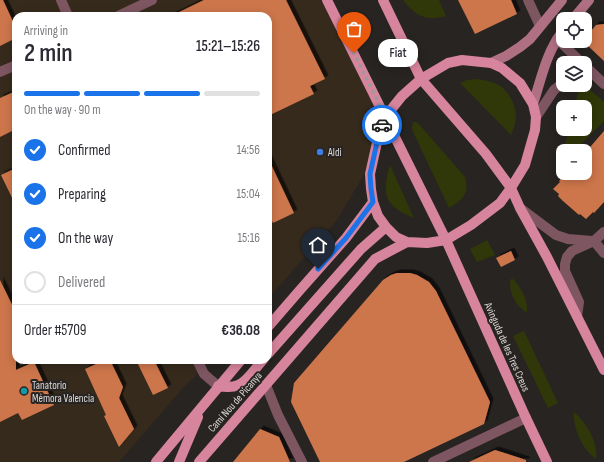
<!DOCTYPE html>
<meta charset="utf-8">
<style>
:root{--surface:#fff;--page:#f7f7f7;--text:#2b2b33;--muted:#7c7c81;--line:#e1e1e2;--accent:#1a73e8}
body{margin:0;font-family:"Sofia Sans Condensed",sans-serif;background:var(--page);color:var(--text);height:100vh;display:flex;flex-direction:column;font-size:15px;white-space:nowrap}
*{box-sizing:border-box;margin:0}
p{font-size:13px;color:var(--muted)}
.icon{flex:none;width:22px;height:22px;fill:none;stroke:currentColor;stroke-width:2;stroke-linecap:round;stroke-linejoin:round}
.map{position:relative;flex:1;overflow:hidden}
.side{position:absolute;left:12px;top:12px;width:260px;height:352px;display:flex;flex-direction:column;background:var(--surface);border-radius:12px;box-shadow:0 2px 10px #0003}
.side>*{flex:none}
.fabs{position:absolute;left:556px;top:12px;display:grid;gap:8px}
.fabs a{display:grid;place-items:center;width:36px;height:36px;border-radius:8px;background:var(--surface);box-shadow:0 2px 10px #0003;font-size:20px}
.pin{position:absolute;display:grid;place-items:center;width:34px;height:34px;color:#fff;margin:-41px -17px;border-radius:50% 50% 50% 0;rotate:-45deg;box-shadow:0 0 4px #0007}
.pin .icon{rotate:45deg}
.courier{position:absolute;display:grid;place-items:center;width:40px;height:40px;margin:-20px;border:3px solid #1a73e8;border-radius:50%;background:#fff;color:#222;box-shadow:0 1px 5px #0007}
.bubble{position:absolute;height:28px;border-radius:12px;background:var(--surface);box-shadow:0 2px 10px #0003;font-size:13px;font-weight:600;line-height:28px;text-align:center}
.headline em{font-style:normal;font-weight:600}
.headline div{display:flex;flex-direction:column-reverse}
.headline{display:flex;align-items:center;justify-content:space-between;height:68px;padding:0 12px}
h1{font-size:26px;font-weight:600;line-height:30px}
.bar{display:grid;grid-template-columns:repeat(4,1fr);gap:6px 4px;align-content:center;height:48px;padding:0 12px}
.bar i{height:5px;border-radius:3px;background:var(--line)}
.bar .selected{background:var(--accent)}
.bar p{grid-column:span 4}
.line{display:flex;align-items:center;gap:10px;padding:0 12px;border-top:1px solid var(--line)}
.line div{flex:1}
ol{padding:0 12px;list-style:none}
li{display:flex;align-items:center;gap:12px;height:44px}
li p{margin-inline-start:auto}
li .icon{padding:4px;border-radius:50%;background:var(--accent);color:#fff;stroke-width:4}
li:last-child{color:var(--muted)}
li i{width:22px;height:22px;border:2px solid var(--line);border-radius:50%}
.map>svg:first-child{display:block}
.industrial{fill:#362a1c}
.green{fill:#303809}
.building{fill:#ce764b;filter:url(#shadow)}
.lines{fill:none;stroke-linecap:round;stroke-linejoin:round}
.street{stroke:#7e5662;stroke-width:10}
.secondary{stroke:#b07084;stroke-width:10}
.primary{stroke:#d7849e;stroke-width:10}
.done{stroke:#9d9a98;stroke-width:4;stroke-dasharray:0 7.2}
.route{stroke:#1a73e8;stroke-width:5}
.shop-dot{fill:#3f7fe0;stroke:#282422;stroke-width:1.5}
.culture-dot{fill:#0f9aa8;stroke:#282422;stroke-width:1.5}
.labels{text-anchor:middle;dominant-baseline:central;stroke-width:4;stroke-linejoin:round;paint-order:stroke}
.poi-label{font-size:11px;fill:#dcd9d8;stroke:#282422;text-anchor:start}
.street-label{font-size:11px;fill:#dcd9d8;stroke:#282422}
</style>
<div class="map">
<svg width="604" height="462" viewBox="0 0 604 462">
<defs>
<filter id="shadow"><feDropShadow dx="3.5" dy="-3.5" stdDeviation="0" flood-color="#0009"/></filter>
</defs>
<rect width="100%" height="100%" fill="#282422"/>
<path class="industrial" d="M0,0H330L381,115L368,168L337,220L268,299V16H16V360H212L183,388L119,462H0Z"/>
<path class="green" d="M403,0H439L446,16C431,20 421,19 410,8C407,5 405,3 403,0Z
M475,79C485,80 497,82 504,89C513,98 518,112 515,124C514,128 512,132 511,135L460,83L467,80Z
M588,88L604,102V121L574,151H563V162L561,160L569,129H585V107H574L578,93Z
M413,122H415L418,123L465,177C470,194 462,200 449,208L414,134L412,128Z
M390,165L414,218C385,206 381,195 390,165Z
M487,240L495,255L477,262L470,249Z
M511,279H513C521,288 528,299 527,312C516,308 507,289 511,279Z
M524,331L558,403L548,408L513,336Z
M574,412C586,422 599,443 596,459C582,449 573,429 574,412Z"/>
<path class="building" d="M0,0H3L16,28V38L0,46Z
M204,0H286L325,79L310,86L314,94L268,116V16H171Z
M458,0H511L517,14L475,34Z
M604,24V61L586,44V41H585V38L596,25Z
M16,91V129L0,137V98Z
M604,131V202L594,213L593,212L586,219L580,214L579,215L563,201L558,196L559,194L553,189L560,182L559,181L566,173H585V153Z
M268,158L294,213L273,223L268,213Z
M16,168V206L1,175Z
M511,251L515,260L501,267L496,258Z
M397,273H410L417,275L429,282L436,291L490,402L484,424L404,462H320L291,402L294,383L383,280L391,275Z
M0,280L16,313V370L34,362L54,405L22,420L18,413L0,422Z
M105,360H110L123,387L119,398L134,429L119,447L104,416L106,415L85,369Z
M136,360H154L168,388L153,395Z
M260,429L279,437L290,462H233Z
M495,450L526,460V462H469Z"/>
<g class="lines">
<path class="street" d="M61,0L68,16
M528,0L540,26
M118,16L152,0
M557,39L582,63
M585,66L604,84
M0,72L16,65
M536,117L554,90L563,83
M520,208L556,235L568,239L592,241
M594,241L604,253
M577,316L579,302L565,271V264L567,257L572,251L594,241L604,232
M197,360L204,374L218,386
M266,385L278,415L302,462
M433,462L526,418"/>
<path class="secondary" d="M573,19L589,0
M491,63L506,56L520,47L530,39L562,0
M533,104C541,80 546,52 563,31"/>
<path class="primary" d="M327,0L446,240L526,418L547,462
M383,0L421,79L486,154L511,188L520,208L547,257L604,370
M462,60L491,63L502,68L520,83L533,104L536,117L535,130L525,165L511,188L500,203L471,225L446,240L427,243L407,242L396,237L386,227L378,216L373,202L371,189L370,174L378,138L385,117L402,96L421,79L448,63Z
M268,327L300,290L346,238L373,202
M268,354L361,249L386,227
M218,386C225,387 232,388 238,385C247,382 256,367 263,360
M156,462L241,360
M179,462L198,417
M199,462L375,259L407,242"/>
</g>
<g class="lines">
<path class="done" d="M354,53L386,118L382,125"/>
<path class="route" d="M318,269L346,238L373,202L371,189L370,174L378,138L382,125"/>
</g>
<circle class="shop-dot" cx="320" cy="152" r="4"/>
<circle class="culture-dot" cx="24" cy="391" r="4"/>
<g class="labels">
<g class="poi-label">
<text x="328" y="152">Aldi</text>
<text x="32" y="385">Tanatorio<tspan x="32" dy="13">Mémora Valencia</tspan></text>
</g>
<g class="street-label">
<text transform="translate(507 347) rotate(66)">Avinguda de les Tres Creus</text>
<text transform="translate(235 402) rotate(-49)">Camí Nou de Picanya</text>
</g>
</g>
</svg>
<div class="fabs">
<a><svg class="icon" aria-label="locate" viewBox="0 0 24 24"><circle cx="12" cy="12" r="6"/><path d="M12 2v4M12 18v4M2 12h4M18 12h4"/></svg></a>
<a><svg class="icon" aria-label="layers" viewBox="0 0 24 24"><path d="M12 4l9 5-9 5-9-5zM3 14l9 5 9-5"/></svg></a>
<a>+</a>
<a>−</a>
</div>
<div class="pin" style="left:354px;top:53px;background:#ea580c"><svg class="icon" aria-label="bag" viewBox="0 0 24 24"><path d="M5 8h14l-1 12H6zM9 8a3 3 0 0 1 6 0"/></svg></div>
<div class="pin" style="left:318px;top:269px;background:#1f2937"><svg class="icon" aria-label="home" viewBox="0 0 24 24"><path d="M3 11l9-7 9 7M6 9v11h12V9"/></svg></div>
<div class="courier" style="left:382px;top:125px"><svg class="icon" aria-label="car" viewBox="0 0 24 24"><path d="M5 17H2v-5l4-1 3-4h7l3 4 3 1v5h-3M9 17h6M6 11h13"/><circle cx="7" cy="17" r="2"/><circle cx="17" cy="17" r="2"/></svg></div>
<div class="bubble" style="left:378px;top:39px;width:40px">Fiat</div>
<section class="side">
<div class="headline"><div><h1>2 min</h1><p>Arriving in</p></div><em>15:21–15:26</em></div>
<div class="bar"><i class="selected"></i><i class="selected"></i><i class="selected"></i><i></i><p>On the way · 90 m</p></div>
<ol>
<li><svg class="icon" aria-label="check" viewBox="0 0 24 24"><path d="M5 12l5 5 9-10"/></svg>Confirmed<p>14:56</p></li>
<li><svg class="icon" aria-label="check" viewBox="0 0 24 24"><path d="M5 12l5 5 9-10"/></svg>Preparing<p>15:04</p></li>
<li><svg class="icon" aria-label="check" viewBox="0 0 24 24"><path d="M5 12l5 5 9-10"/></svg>On the way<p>15:16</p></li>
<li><i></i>Delivered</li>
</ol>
<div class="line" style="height:52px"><div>Order #5709</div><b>€36.08</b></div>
</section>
</div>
